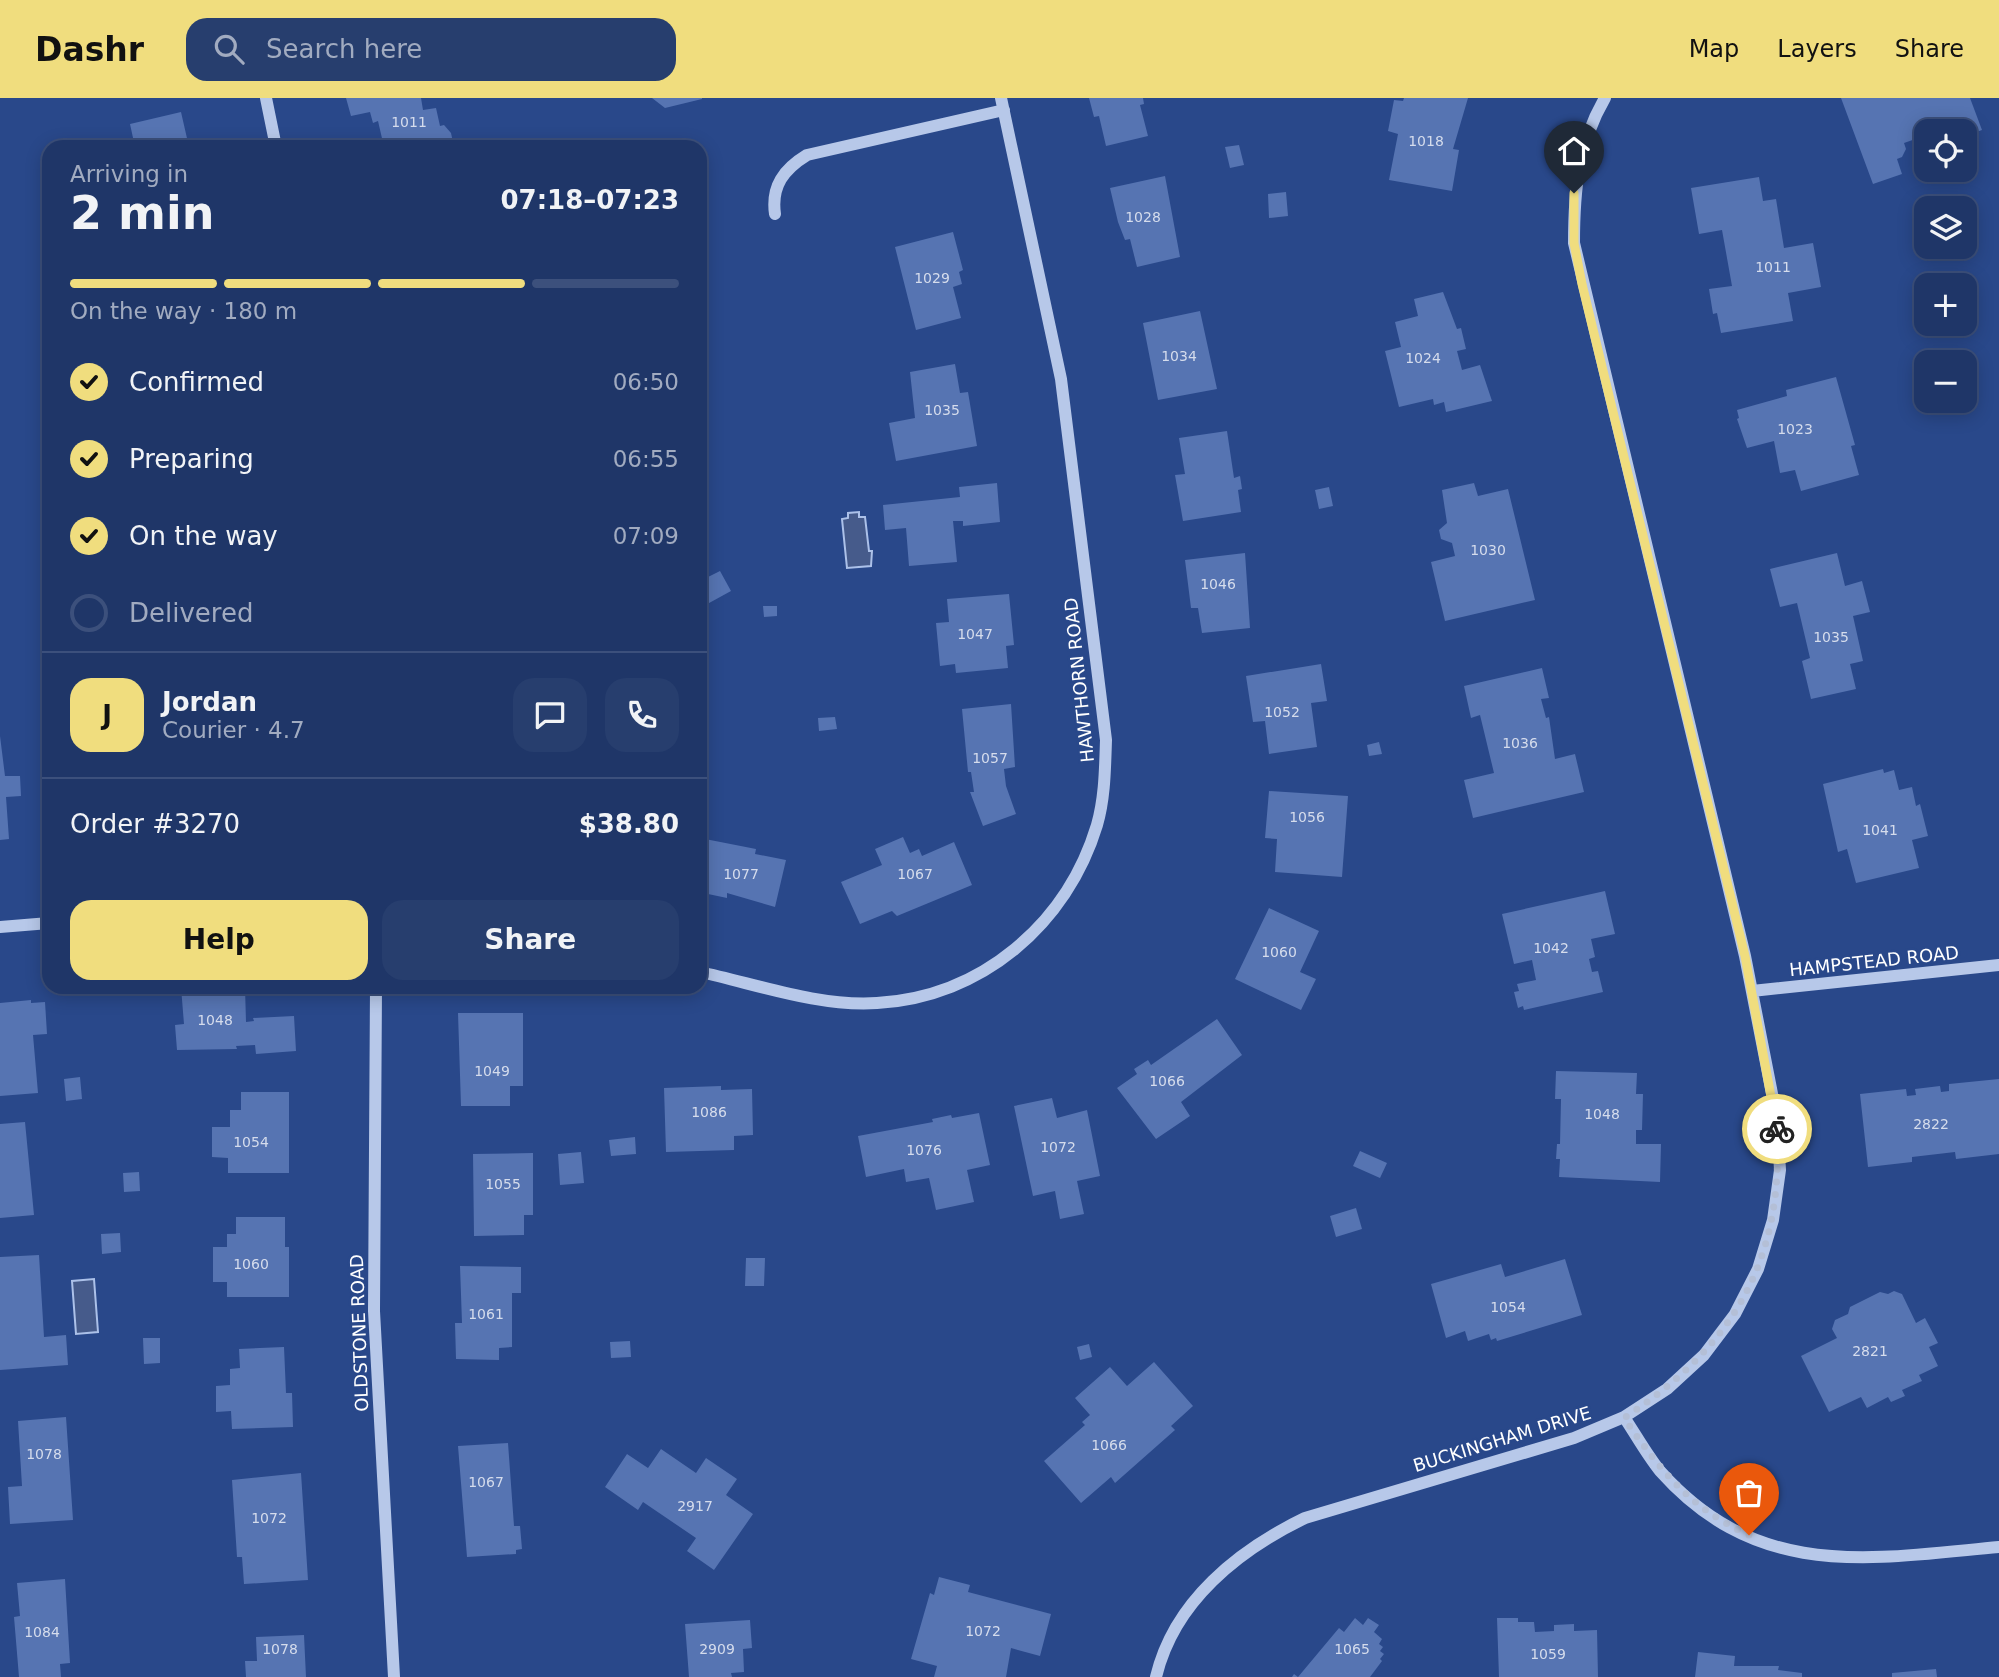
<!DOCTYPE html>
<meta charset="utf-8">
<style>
:root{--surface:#1f3668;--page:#273e6e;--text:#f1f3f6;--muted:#a1abc0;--line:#3c507c;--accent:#f0dd7e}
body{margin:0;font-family:"DejaVu Sans",sans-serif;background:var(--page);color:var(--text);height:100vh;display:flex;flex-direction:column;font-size:26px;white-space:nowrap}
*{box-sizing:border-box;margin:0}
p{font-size:23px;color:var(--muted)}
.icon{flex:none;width:38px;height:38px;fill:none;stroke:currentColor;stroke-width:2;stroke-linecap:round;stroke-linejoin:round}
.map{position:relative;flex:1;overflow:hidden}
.side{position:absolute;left:42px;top:42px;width:665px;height:854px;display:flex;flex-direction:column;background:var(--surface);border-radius:21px;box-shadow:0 4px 18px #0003,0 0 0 2px var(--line)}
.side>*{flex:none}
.buttons{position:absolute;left:1914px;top:21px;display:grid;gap:14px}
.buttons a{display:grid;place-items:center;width:63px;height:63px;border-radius:14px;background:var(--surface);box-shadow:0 4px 18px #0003,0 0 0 2px var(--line);font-size:35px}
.pin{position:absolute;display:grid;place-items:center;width:60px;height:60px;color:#fff;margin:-72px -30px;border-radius:50% 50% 50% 0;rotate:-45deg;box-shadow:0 0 7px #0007}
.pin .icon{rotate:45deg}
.courier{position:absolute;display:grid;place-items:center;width:70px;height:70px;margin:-35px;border:5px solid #f0dd7e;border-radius:50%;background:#fff;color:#222;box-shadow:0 2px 9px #0007}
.overview em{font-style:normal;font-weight:600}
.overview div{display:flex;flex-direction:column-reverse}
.overview{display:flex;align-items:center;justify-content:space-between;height:119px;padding:0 28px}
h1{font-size:46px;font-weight:600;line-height:52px}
.bar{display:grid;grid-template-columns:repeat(4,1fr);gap:10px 7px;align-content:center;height:84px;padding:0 28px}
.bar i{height:9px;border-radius:5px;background:var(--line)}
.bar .on{background:var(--accent)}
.bar p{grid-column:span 4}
.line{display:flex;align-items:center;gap:18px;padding:0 28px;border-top:2px solid var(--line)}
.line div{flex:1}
.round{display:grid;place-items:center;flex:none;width:74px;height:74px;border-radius:21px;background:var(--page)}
ol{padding:0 28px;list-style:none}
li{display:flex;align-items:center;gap:21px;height:77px}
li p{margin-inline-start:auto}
li .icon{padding:7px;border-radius:50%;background:var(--accent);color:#111;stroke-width:4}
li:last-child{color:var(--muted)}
li i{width:38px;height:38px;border:4px solid var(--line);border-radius:50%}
.action{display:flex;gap:14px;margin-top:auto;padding:14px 28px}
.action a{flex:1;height:80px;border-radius:21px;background:var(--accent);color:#111;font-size:28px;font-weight:600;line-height:80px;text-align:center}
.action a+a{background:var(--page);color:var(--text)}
header{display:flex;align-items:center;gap:42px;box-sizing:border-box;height:98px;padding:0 35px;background:var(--accent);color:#111}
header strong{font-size:33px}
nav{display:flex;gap:38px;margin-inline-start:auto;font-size:24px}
.search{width:490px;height:63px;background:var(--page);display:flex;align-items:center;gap:18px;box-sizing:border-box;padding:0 24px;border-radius:21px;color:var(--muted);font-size:26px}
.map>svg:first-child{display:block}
.water{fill:#465b8b;stroke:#acc1e9;stroke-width:2}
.building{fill:#5674b2}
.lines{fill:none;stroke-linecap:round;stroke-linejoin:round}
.minor{stroke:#b7c8e9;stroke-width:12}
.done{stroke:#b4bfd6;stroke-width:7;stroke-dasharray:0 12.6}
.route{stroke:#f0dd7e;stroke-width:9}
.labels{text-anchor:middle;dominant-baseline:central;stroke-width:5;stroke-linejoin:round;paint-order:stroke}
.number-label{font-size:14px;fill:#d5dcec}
.street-label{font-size:18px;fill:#fff;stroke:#29488a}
</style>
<header>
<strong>Dashr</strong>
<div class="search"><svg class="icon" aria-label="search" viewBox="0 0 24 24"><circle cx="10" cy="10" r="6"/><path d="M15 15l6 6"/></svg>Search here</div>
<nav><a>Map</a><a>Layers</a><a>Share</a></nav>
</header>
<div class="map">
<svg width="1999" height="1579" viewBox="0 0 1999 1579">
<rect width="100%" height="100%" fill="#29488a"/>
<path class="water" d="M859,414V419H865L869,453H872L871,468L847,470L842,421L848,420V415Z
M94,1181L98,1234L76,1236L72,1183Z"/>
<path class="building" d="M346,0H421L423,12L436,10L440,28L444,27L451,35L454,49H384L378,23L373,25L370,14L351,18Z
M652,0H702V1L665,10Z
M1089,0H1143L1144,6L1140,7L1148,38L1106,48L1099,18L1094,19Z
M1404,0H1468L1453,51L1459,52L1452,93L1389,82L1398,36L1388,33L1394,2L1403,3Z
M1841,0H1970L1982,32L1965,38V33H1927V37L1904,45L1906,51L1902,59L1897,61L1902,76L1873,86Z
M181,14L189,49H135L130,26Z
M1239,47L1244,67L1230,70L1225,49Z
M1165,78L1180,159L1137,169L1130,141L1125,142L1118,124L1110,90Z
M1759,79L1763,103L1776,101L1784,150L1813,145L1821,189L1788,195L1793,223L1721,235L1717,215L1713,216L1709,191L1732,188L1722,132L1699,136L1691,90Z
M1286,94L1288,118L1269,120L1268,96Z
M953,134L963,172L959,174L962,186L953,189L961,220L916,232L895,149Z
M1443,194L1457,231L1461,230L1466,251L1457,253L1462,272L1480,267L1492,303L1446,314L1444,304L1434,307L1433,301L1399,309L1385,253L1401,249L1395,224L1418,218L1414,201Z
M1200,213L1217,291L1158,302L1143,225Z
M955,266L960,295L968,294L977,348L896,363L889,325L915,320L910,274Z
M1836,279L1855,347L1851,348L1859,377L1801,393L1795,372L1780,375L1774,343L1747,350L1737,321L1739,320L1737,312L1787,298L1786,292Z
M1227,333L1234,380L1240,378L1242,391L1238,392L1241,414L1183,423L1175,377L1185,376L1179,340Z
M997,385L1000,424L963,428V423H953L957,464L909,468L906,430L885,432L883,407L960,399L959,389Z
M1474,385L1478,398L1508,391L1535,502L1445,523L1431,464L1455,458L1452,445L1441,441L1439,432L1447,425L1442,392Z
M1329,389L1333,408L1319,411L1315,392Z
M1245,455L1250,530L1202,535L1198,510H1191L1185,462Z
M1837,455L1845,488L1862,483L1870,514L1853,518L1863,563L1850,566L1856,591L1811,601L1802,563L1810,560L1797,505L1780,509L1770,471Z
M720,473L731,493L700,510V483Z
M1009,496L1014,547L1006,548L1008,570L956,575L955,566L940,568L936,525L949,524L947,501Z
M763,508H777V518L764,519Z
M1321,566L1327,603L1311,605L1317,649L1269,656L1265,623L1253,624L1246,578Z
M1542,570L1549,600L1541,601L1546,620L1549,619L1555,661L1575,656L1584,694L1473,720L1464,682L1494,675L1480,617L1471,620L1464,588Z
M1011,606L1015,669L1004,671L1006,688L1016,716L983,728L970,694H974L971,674H968L962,611Z
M835,619L837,631L819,633L818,620Z
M0,638L5,678H20L21,698L6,699L9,741L0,742Z
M1379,644L1382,656L1369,658L1367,647Z
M1883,671L1884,675L1894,672L1899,692L1912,689L1916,708L1920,706L1928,738L1912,742L1919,770L1856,785L1847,751L1838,754L1823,686Z
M1269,693L1348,698L1342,779L1275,774L1277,741L1265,740Z
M903,739L910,755L919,751L922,758L954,744L972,787L897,818L892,813L860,826L841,784L882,767L875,751Z
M700,740L756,751L755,756L786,762L775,809L727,795V800L708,796L709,791L700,789Z
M1605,793L1615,836L1591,841L1595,859L1589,861L1592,874L1598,873L1603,894L1524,912L1523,908L1518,910L1514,894L1519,893L1517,886L1536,882L1532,862L1514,866L1502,816Z
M1269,810L1319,833L1300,874L1316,881L1301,912L1235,881Z
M181,889H245L246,924L254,923L253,920L294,918L296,953L256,956L255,947L236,948L237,951L177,952L175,927L184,926Z
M31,902V905L45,904L47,936L33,937L38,995L0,998V905Z
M458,915H523V988H510V1008H461Z
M1217,921L1242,957L1181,1004L1190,1018L1156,1041L1117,990L1137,976L1134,971L1148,962L1151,967Z
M1556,973L1637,975L1636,996H1643L1642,1032H1636V1046H1661L1660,1084L1559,1079L1560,1061H1556L1557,1046H1560L1561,1001H1555Z
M80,979L82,1001L66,1003L64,981Z
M1999,981V1056L1956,1061L1955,1054L1912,1059V1064L1868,1069L1860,996L1906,991L1907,998L1916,997L1915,991L1940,988L1941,994L1949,993V986Z
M721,988V992L752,991L753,1037L734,1038V1052L666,1054L664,990Z
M241,994H289V1075H228V1060L212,1059V1029H230V1012H241Z
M1052,1000L1057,1020L1087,1012L1100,1078L1077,1083L1084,1116L1060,1121L1055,1093L1033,1098L1014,1008Z
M979,1015L990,1067L967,1072L974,1104L936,1112L929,1080L906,1084L904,1071L866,1079L858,1038L933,1024L932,1021L951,1017L952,1020Z
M25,1024L34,1117L0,1120V1026Z
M635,1039L636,1056L611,1058L609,1042Z
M1360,1053L1387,1065L1380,1080L1353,1068Z
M581,1054L584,1085L560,1087L558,1056Z
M533,1055V1117H524V1137L474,1138L473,1056Z
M139,1074L140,1093L124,1094L123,1075Z
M1356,1110L1362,1131L1336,1139L1330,1118Z
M236,1119H285V1149H289V1199H227V1184H213V1149H227V1136H236Z
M120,1135L121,1154L102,1156L101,1136Z
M39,1157L44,1239L66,1237L68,1267L0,1272V1159Z
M746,1160H765L764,1188H745Z
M1565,1161L1582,1217L1497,1243L1496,1240L1491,1242L1489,1236L1468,1243L1465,1233L1446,1240L1431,1186L1501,1166L1505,1179Z
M460,1168L521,1169V1195H512V1249L499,1250V1262L456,1261L455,1225H462Z
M1894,1193L1902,1196L1916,1225L1925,1220L1938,1245L1929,1249L1938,1268L1919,1277L1922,1283L1902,1292L1905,1298L1891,1304L1888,1299L1867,1310L1861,1299L1829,1314L1801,1258L1837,1240L1832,1231L1835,1222L1848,1216L1850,1209L1880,1194L1888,1196Z
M143,1240H160V1265L144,1266Z
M630,1243L631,1259L611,1260L610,1244Z
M1089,1246L1092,1259L1080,1262L1077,1249Z
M284,1249L286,1295H292L293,1329L232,1331L231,1313L216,1314V1288L230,1287V1271L240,1270L239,1251Z
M1154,1264L1193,1308L1171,1328L1175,1332L1115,1385L1111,1379L1081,1405L1044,1363L1085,1327L1082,1324L1090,1317L1075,1300L1110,1269L1127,1288Z
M66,1319L73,1422L10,1426L8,1389L22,1388L18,1323Z
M508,1345L514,1428H520L522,1451L516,1452V1456L467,1459L458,1348Z
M661,1351L696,1375L706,1360L737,1381L726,1397L753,1416L714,1472L687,1453L696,1440L643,1404L638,1412L605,1389L627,1356L648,1370Z
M301,1375L308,1482L244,1486L242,1459H237L232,1382Z
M939,1479L970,1487L968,1494L1051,1516L1040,1558L1011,1550L1006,1579H934L937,1568L911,1561L930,1495L934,1497Z
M65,1481L70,1565L60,1566L61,1579H19L14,1519L20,1518L17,1485Z
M1355,1520L1363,1527L1368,1520L1379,1527L1374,1534L1382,1541L1379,1546L1383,1549L1380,1553L1384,1556L1380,1561L1382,1563L1370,1579H1292L1294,1576L1298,1579L1339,1530L1344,1534Z
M1497,1520H1518V1524H1534L1535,1534L1554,1533V1527L1574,1526V1533L1597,1532L1598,1579H1499Z
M750,1522L752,1550L743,1551L744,1574L731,1575L732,1579H689L685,1526Z
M304,1537L306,1579H246L245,1563H257L256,1539Z
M1698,1554L1735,1558L1734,1568H1779L1778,1572L1802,1575V1579H1695Z
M1936,1571L1937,1579H1892V1575Z"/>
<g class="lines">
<path class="minor" d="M266,0L276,49
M775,116C771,88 784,71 807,57L1004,12
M0,829L49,825
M700,874C756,886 819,909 877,905C982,899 1067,826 1097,727C1105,699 1105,670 1106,642L1061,281L1001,0
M376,889L374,1213L394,1579
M1752,893L1999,867
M1624,1319C1636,1337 1647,1357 1660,1373C1758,1483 1869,1461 1999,1449
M1156,1579C1174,1503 1239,1452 1305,1420L1574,1340L1624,1319L1667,1291L1704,1257L1735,1216L1758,1171L1773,1122L1780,1072L1777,1021L1745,858L1574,145C1574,93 1578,46 1605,0"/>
</g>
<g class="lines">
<path class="done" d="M1749,1437C1690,1410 1660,1372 1624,1320C1733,1248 1784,1164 1777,1031"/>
<path class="route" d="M1574,95V145L1582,186L1745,858L1777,1031"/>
</g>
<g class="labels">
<g class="number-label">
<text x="409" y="24">1011</text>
<text x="1426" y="43">1018</text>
<text x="1143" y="119">1028</text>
<text x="1773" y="169">1011</text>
<text x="932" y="180">1029</text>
<text x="1179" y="258">1034</text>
<text x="1423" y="260">1024</text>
<text x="942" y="312">1035</text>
<text x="1795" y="331">1023</text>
<text x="1488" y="452">1030</text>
<text x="1218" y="486">1046</text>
<text x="975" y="536">1047</text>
<text x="1831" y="539">1035</text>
<text x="1282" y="614">1052</text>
<text x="1520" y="645">1036</text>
<text x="990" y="660">1057</text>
<text x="1307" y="719">1056</text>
<text x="1880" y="732">1041</text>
<text x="741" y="776">1077</text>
<text x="915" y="776">1067</text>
<text x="1551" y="850">1042</text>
<text x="1279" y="854">1060</text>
<text x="215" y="922">1048</text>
<text x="492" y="973">1049</text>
<text x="1167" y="983">1066</text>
<text x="709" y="1014">1086</text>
<text x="1602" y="1016">1048</text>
<text x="1931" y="1026">2822</text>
<text x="251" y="1044">1054</text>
<text x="1058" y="1049">1072</text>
<text x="924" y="1052">1076</text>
<text x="503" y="1086">1055</text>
<text x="251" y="1166">1060</text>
<text x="1508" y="1209">1054</text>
<text x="486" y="1216">1061</text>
<text x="1870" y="1253">2821</text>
<text x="1109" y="1347">1066</text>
<text x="44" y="1356">1078</text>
<text x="486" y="1384">1067</text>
<text x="695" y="1408">2917</text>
<text x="269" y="1420">1072</text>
<text x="983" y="1533">1072</text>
<text x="42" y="1534">1084</text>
<text x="280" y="1551">1078</text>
<text x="717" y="1551">2909</text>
<text x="1352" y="1551">1065</text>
<text x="1548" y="1556">1059</text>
</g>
<g class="street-label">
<text transform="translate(1079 582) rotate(-96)">HAWTHORN ROAD</text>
<text transform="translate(1874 863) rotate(-6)">HAMPSTEAD ROAD</text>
<text transform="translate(359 1235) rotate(-92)">OLDSTONE ROAD</text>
<text transform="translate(1502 1341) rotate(-17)">BUCKINGHAM DRIVE</text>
</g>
</g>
</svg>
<div class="buttons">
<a><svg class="icon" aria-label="locate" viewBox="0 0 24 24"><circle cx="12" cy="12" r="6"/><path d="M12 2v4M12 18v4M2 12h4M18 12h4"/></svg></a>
<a><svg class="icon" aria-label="layers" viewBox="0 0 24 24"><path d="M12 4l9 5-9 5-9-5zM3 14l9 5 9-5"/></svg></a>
<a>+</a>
<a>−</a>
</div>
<div class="pin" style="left:1749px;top:1437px;background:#ea580c"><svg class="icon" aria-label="bag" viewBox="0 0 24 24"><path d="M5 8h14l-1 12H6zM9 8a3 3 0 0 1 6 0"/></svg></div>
<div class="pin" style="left:1574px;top:95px;background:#1f2937"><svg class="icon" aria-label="home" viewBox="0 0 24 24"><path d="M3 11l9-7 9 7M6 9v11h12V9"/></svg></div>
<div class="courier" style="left:1777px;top:1031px"><svg class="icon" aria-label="bike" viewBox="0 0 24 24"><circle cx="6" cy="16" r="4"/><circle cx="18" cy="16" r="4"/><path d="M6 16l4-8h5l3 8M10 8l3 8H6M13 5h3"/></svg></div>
<section class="side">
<div class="overview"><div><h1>2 min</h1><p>Arriving in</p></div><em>07:18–07:23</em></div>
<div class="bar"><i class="on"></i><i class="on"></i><i class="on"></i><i></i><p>On the way · 180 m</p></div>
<ol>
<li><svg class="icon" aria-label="check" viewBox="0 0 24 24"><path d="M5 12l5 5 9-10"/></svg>Confirmed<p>06:50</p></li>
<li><svg class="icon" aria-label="check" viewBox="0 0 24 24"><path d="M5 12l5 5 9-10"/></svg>Preparing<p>06:55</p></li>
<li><svg class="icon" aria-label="check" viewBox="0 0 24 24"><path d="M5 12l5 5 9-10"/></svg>On the way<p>07:09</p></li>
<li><i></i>Delivered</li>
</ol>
<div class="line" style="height:126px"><b class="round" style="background:var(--accent);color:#111">J</b><div><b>Jordan</b><p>Courier · 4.7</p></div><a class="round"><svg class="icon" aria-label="chat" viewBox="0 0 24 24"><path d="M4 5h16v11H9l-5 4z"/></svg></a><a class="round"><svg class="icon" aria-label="phone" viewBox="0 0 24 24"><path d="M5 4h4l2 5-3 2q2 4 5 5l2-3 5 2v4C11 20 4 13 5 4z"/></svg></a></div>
<div class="line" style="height:91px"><div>Order #3270</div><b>$38.80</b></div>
<div class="action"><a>Help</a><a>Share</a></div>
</section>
</div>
